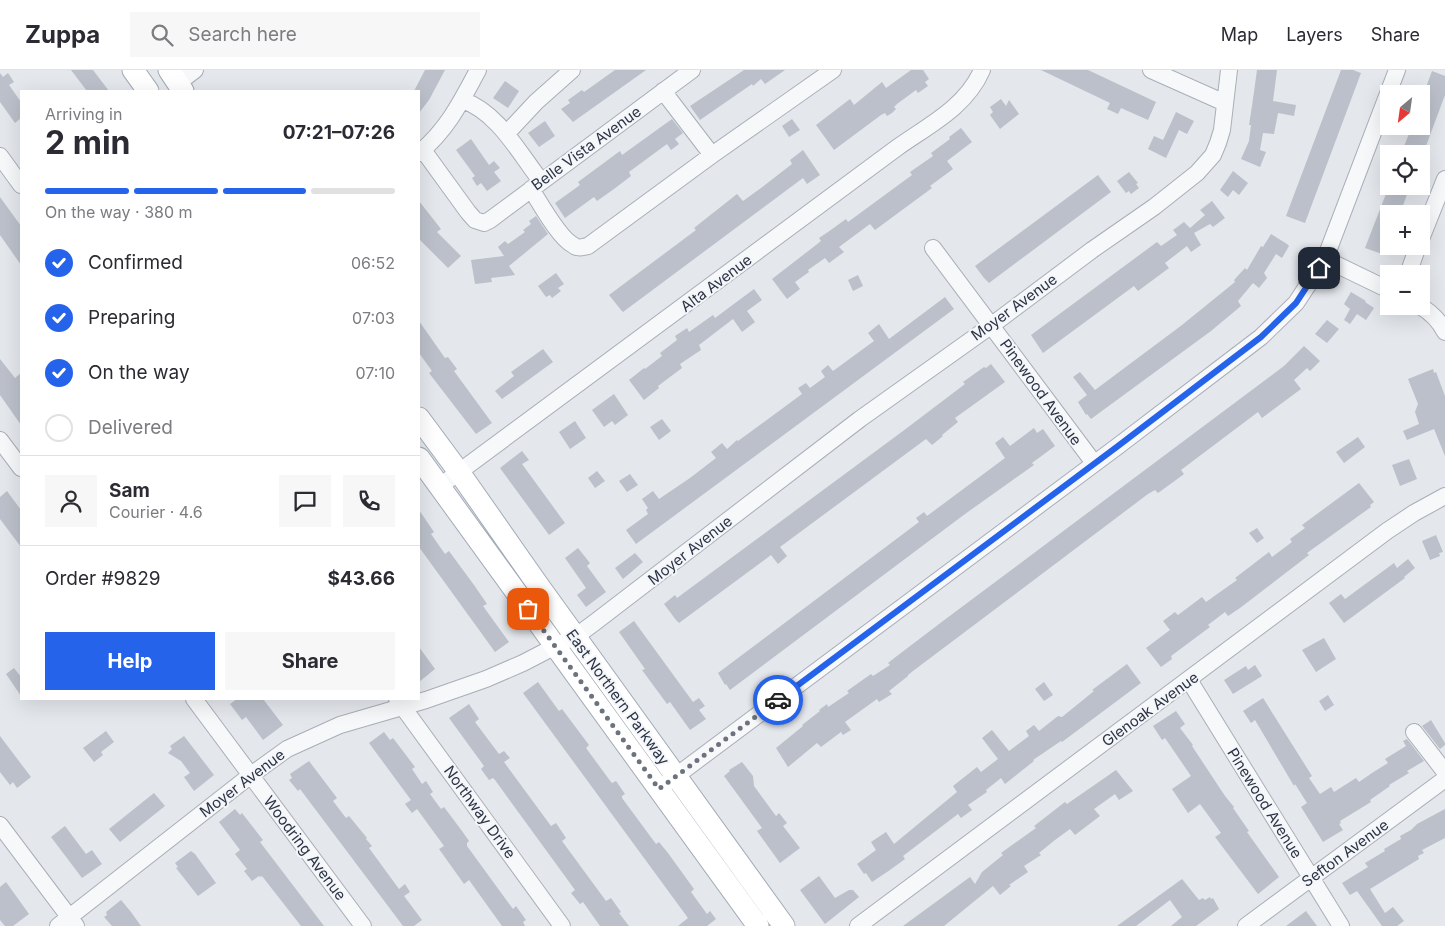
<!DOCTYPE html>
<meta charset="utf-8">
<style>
:root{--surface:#fff;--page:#f7f7f7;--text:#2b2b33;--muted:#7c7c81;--line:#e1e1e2;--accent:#2563eb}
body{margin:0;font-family:Inter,sans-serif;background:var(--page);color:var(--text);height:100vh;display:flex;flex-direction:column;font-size:19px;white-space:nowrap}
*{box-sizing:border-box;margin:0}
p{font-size:16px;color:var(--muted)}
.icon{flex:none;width:28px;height:28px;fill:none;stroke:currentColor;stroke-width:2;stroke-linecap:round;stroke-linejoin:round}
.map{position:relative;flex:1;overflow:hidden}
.side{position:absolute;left:20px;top:20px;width:400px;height:610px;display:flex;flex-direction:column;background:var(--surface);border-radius:0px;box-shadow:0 5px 20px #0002}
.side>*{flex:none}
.needle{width:32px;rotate:209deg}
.buttons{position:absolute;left:1380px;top:15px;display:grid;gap:10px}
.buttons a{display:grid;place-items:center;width:50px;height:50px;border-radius:0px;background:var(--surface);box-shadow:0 5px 20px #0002;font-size:25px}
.pin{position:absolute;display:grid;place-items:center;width:42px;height:42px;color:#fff;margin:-21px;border-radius:10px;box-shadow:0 2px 8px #0006}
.courier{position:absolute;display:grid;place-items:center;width:50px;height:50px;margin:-25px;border:4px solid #2563eb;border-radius:50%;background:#fff;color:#222;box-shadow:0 1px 6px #0007}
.head em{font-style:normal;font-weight:700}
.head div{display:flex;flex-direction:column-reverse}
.head{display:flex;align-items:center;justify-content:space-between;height:85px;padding:0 25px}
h1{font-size:32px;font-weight:700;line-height:38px}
.bar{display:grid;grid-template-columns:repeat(4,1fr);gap:8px 5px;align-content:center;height:60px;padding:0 25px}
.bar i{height:6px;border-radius:4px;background:var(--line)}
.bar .selected{background:var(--accent)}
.bar p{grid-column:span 4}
.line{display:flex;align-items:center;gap:12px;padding:0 25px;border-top:1px solid var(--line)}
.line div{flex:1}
.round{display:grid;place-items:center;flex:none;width:52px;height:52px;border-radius:0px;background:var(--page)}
ol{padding:0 25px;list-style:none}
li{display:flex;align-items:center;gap:15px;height:55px}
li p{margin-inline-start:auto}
li .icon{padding:5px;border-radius:50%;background:var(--accent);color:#fff;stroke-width:4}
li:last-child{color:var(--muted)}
li i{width:28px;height:28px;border:2px solid var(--line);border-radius:50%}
.primary-button{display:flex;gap:10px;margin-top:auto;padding:10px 25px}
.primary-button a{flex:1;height:58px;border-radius:0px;background:var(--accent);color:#fff;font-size:20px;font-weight:700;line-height:58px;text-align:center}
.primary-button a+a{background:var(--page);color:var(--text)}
header{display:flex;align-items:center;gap:30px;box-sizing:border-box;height:70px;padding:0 25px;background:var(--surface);border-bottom:1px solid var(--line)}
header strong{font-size:24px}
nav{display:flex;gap:28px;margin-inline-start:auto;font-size:18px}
.search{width:350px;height:45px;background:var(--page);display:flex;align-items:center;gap:12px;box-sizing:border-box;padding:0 18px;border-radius:0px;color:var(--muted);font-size:19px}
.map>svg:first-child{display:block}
.building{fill:#bbc0ca}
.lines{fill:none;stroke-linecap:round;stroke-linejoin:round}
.minor-casing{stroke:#a9aeb7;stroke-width:18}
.major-casing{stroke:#a3abb8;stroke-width:23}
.minor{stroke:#f7f8fa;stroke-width:16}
.major{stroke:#fff;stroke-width:21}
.done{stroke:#6c737f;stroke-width:5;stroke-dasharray:0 9}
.route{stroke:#2563eb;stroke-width:6}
.labels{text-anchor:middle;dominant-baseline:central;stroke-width:4;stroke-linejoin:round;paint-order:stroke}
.street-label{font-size:15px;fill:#2b3445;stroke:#f4f6f9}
</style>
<header>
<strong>Zuppa</strong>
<div class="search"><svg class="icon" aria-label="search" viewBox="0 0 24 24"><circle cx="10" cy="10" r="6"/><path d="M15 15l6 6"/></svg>Search here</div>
<nav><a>Map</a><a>Layers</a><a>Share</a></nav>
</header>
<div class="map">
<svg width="1445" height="856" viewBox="0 0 1445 856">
<rect width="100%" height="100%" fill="#e4e7ec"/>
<path class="building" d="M71,0H93L109,21H87Z
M425,0H445L429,30L419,43V21H414Z
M615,0H646L573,52L561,39L570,33L568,30L582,20L584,22Z
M744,0H785L765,14L761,9L753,16L752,14L700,50L690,36Z
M911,0H923L929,9L925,12L928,16L918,23L916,20L897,34L894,37L896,39L892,43L887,46L885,43L881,45L834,80L816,55L850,29L854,35L882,12L886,18Z
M1041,0H1088L1156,32L1148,50L1121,38L1118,44L1107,39L1110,33Z
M1257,0H1277L1273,31L1296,35L1294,46L1278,43L1274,64L1263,63L1260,80L1266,82L1260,97L1241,89L1249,71L1251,55H1249L1252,36Z
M1341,0H1353L1361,3L1305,153L1286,146Z
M1432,1L1445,6V25L1423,84H1401L1412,56H1421V31Z
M0,3L3,7L8,3L14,12L9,15L21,32V48L15,53L0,32Z
M505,11L519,21L508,38L493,28Z
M1001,29L1006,36L1009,30L1019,44L1000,59L990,45L993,42L990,37Z
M1176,42L1194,51L1187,64L1179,60L1166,88L1148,79L1154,66L1163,70Z
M672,49L683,63L675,69L679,74L671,80L667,74L629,102L631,106L614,119L597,131L594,127L565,148L555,133L580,115L578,112L620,81L622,85Z
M792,49L800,60L789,67L782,56Z
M545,51L555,66L539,77L528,63Z
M961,58L972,72L947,91L953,99L930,116L932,118L875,160L870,154L839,177L844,182L829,193L825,188L808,200L809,202L795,212L800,219L787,229L772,209L816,175L821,171L819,168L828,162L846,149L848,152L912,105L910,102L933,86L931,83L950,69L949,67Z
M471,69L489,95L494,91L500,98L494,102L501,111L487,121L481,113L477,116L472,108L475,106L456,80Z
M803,80L820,105L807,114L803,108L623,242L621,240L609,225L696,160L694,158L737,124L743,131L761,118L792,94L790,90Z
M1233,101L1248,113L1239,125L1233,120L1228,127L1220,120Z
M1129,102L1138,113L1136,114L1139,118L1131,124L1129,121L1126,123L1117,111Z
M1098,105L1111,122L989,213L984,208L975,196Z
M1389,116H1410L1400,144H1389V174L1385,185L1365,178Z
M0,127L21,156V195L0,165Z
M419,131L441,159L437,162L461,186L448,198L419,169Z
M1212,131L1225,148L1213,157L1210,154L1194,163L1201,175L1191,182L1187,176L1165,193L1169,198L1138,221L1134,216L1043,283L1031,265L1157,172L1161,176L1177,165L1173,160L1184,152L1190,158L1205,145L1200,140Z
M536,146L548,164L509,196L515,205L491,208L492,212L475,214L471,190L504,186L498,177L505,171L508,174L525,162L523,160L531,154L529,151Z
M1271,164L1287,174L1289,176L1282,188L1276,184L1264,203L1267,208L1259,218L1253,213L1238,231L1241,236L1211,261L1091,349L1087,344L1086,345L1078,332L1087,325L1073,307L1080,302L1095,320L1182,255L1235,212L1234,210L1245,198L1247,200L1261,176L1263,177Z
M556,203L564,214L558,218L561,221L552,228L550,225L546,227L538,216Z
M858,205L863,216L853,221L848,210Z
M754,219L762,230L747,241L755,252L742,262L733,249L699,275L701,280L680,294L682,298L658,316L659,318L644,330L629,310L644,298L645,299L662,286L660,283L677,270L675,266L687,258L689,262L713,245L715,248Z
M1351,222L1366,231L1365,232L1374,238L1366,250L1357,244L1350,254L1344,250L1350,239L1344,234Z
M945,227L954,239L636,474L626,460L648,444L646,440L648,438L642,429L653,421L659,429L690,408L716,388L711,382L722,373L727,379L737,370L738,371L802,324L798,318L806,313L810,318L825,307L821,301L828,295L833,301L874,271L868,263L879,254L889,269Z
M1327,250L1339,259L1327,273L1315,264Z
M419,251L445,288L448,287L457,299L454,301L492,353L476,364L429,303L432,301L419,283Z
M1304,276L1320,291L1310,301L1307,298L1294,310L1301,319L1262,348L1258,342L1181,400L1184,404L1176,410L1158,423L1155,420L1148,424L913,601L908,605V606L889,621L892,624L879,632L877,629L845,652L851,660L843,665L841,662L821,677L817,673L788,697L776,678L803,656L802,655L820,641L819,640L827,634L828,637L849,623L847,621L871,604L873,606L890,595L888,593L893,589L943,551L1284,296Z
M543,279L553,292L502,329L495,321L514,306L511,302Z
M0,289L15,308L21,303V355L0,325Z
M991,294L1005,312L955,348L958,352L942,365L943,366L932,375L926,369L780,477L787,486L778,494L771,485L679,553L676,550L664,534L675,525L677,528L903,361L965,314L963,312L984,297L986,298Z
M1433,299L1434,303L1436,302L1445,326V386L1434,359L1407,370L1403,361L1419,354L1415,342L1418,334L1408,309Z
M614,324L628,345L615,355L612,351L604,357L592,340Z
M662,349L671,361L659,370L650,357Z
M575,351L586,368L570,379L559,362Z
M1034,358L1037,363L1043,359L1055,376L1032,393L1034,395L965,444L730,620L726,614L725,615L718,603L919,452L916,448L924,442L927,446L1005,388L995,373L1003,367L1010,376Z
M1358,367L1365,377L1344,393L1336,382Z
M522,381L529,390L522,394L565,453L549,465L500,398Z
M1409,389L1417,409L1400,416L1392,395Z
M597,401L605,411L595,418L588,408Z
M630,404L638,415L627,422L619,411Z
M1359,413L1374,432L1370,435L1371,437L1307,483L1309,485L1240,538L1228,546L1225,542L1208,555L1210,557L1171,586L1172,589L1161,597L1146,578L1170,560L1163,551L1175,542L1178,545L1202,527L1206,532L1237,510L1235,508L1269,482L1272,487L1292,472L1290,469L1305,458L1302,455Z
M7,421L21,440V477L0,449V427Z
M419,440L434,462L431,464L445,484L449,481L474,515L487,534L483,536L509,572L495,582L419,477Z
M1257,458L1264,468L1257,473L1249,463Z
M1436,465L1443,482L1439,483L1440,486L1430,490L1422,471Z
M578,478L590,493L587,496L606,522L586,537L577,525L586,518L565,488Z
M635,483L643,492L623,509L615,498Z
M1408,489L1415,498L1404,507L1405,508L1344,553L1329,533L1341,524L1345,529L1394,493L1397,498Z
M634,551L693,632L699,628L705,636L699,640L706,649L690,660L670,632L667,634L642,600L645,599L619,562Z
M1324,568L1336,589L1316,602L1302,580Z
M419,577L435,599L419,612Z
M1127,594L1141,613L1062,672L1061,671L1033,690L1034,691L1005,714L1001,708L986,720L987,722L968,735L972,740L961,748L958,744L903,786L905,789L890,800L872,812L866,803L864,804L857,794L876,780L871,772L886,762L894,774L957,722L953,716L977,697L981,702L998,689L982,668L992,660L1009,681L1029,666L1026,661L1034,655L1039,661L1058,646L1062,647L1094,621L1092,620Z
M1255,595L1262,606L1233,624L1224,610L1246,596L1248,600Z
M14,598L21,607V626L6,604Z
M538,612L559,641L562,639L589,675L586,678L611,712L612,713L616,711L625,724L622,726V728L656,774L659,772L668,783L694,819L691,822L707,844L710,841L716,849L707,856H678L688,848L523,623Z
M1044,612L1053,625L1044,631L1035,619Z
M1328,625L1334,635L1325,641L1319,631Z
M1263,628L1312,706L1309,708L1320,724L1331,717L1334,722L1356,708L1359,712L1372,703L1388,693L1385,689L1406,676L1403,671L1407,669L1424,691L1407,701L1409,703L1389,715L1390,716L1370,730L1371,732L1340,751L1341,753L1339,754L1343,760L1323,772L1301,737L1307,733L1295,714L1294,716L1255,650L1251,653L1243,641Z
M237,629H263L283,655L263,670L246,647L242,650L230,634Z
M469,634L479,649L475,652L499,684L504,681L510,688L504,692L551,756L556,753L566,768L562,771L606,831L611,828L621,842L619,843L629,856H600L583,832L580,834L571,823L575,820L495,710L493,708L489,710L481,699L484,696L449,648Z
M1176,641L1185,654L1180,658L1193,675L1192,676L1225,726L1234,737L1233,738L1249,761L1247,762L1279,807L1258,824L1215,767L1221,763L1200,734L1188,743L1172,719L1191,706L1165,668L1162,670L1153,656Z
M1431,650L1445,673V675L1440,679L1422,656Z
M106,661L114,672L101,682L103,685L94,692L83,678Z
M384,662L390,670L393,668L415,697L412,699L422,714L426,711L433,722L430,724L441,739L444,737L462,761L469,771L467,773V776L513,839L516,836L526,850L523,852L525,856H502L469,810L464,814L439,779L444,776L417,739L412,743L405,734L411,730L369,673Z
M0,666L31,707L17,718L13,712L10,715L0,702Z
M184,666L214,705L194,721L184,707L190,703L181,691L168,683L172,679L170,676Z
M309,691L337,728L333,731L346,748L349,746L367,768L366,769L372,776L369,778L399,819L405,814L410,822L404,826L422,850L414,856H403L300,719L298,721L289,710L292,708L290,704Z
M742,692L753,706L754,716L776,746L779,743L787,753L783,756L800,778L780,793L757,761L762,758L724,706L730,701L729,700Z
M1116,700L1133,721L1119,730L1115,724L1094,739L1100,746L1075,765L1070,759L1055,770L1039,783L1041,785L1024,796L1028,802L1009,815L1011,816L1000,825L993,816L944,856H903L970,807L975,814L982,802L1003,785L1001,783L1036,758L1034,756L1065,732L1067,734Z
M154,723L165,736L120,772L109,759Z
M235,739L240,745L242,743L263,770L260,772L324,856H301L262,806L260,807L259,806L252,811L244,801L247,799L235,784L240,780L219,752Z
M1445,739V768L1422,780L1424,783L1418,786L1419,789L1370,819L1385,843L1393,837L1404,851L1397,856H1382L1357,821L1350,825L1342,813L1368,797L1365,793L1385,781L1384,779L1401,769L1400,766L1411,760L1417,754Z
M65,756L86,784L92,780L102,794L82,808L51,767Z
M191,781L195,784L216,813L198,826L176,798L178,797L175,793Z
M819,806L835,828L849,820H853L859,827L825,854L800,820Z
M1182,809L1199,830L1203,828L1205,830L1210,827L1211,829L1213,828L1219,839L1196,856H1171L1182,847L1170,830L1136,856H1117Z
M6,812L29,844L13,856H5L0,850V817Z
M121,830L131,842L141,856H112L104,847L107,845L106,842Z
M1306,841L1317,856H1286Z"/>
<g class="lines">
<defs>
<path id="minor" d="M1151,0L1225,33
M178,13L195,0
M663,21L712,85
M462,30C498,42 519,83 541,111
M507,63L536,32L572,0
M423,80L468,142L475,150L484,153L490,150L692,0
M419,83C447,60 461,32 478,0
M0,86L21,115
M531,119C540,133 559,168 573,175C578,179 582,177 588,176L712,85L833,0
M1421,169L1445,109
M933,178L1094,393
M1325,189L1389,220
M1408,204L1418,176
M1420,236C1432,243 1439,250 1445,262
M0,370L21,398
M440,416L898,77C929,55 966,37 982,0
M1189,610L1341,856
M194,629L363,856
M397,629L562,856
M1414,662L1445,702
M668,712L1118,376L1261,267L1296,233L1325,189L1397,0
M0,755L76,856
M58,856L251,705L287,679L340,655L426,630L486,609L523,593L579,564L594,553L860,349L992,255L1092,180L1154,137L1197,103L1213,85L1218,73L1222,60L1229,0
M858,856L1387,461L1414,443L1445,426
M1246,856L1445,709"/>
<path id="major" d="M133,0L148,21
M169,0L183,21
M419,348L459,402L536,512L784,856
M419,388L758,856"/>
</defs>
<use href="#minor" class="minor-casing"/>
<use href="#major" class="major-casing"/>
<use href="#minor" class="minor"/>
<use href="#major" class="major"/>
</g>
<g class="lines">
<path class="done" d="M528,539L659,719L778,630"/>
<path class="route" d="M778,630L1118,376L1261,267L1296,233L1319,198"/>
</g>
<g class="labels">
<g class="street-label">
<text transform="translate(586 78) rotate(-36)">Belle Vista Avenue</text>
<text transform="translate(716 213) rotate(-37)">Alta Avenue</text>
<text transform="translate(1014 237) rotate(-36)">Moyer Avenue</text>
<text transform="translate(1041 322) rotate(54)">Pinewood Avenue</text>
<text transform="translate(690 480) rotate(-38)">Moyer Avenue</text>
<text transform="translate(618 627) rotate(54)">East Northern Parkway</text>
<text transform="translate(1150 639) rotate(-36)">Glenoak Avenue</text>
<text transform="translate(242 713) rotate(-37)">Moyer Avenue</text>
<text transform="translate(1265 733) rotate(58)">Pinewood Avenue</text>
<text transform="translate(480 742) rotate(54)">Northway Drive</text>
<text transform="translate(305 778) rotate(53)">Woodring Avenue</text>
<text transform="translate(1345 783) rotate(-36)">Sefton Avenue</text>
</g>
</g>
</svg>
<div class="buttons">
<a><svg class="needle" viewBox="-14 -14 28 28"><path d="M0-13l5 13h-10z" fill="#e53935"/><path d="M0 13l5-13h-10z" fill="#7c7c81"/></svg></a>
<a><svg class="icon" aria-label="locate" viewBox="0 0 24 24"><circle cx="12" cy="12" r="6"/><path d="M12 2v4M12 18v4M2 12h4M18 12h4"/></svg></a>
<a>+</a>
<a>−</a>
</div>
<div class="pin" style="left:528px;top:539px;background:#ea580c"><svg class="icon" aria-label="bag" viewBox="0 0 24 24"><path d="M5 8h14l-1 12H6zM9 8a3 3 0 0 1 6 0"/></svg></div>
<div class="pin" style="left:1319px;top:198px;background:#1f2937"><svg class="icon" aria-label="home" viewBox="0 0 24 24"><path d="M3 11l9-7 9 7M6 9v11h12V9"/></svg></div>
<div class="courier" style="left:778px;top:630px"><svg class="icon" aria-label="car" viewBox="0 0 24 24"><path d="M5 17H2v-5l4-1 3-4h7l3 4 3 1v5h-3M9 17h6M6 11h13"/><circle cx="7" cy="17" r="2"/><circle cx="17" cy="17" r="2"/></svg></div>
<section class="side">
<div class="head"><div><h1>2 min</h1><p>Arriving in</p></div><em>07:21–07:26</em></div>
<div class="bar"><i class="selected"></i><i class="selected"></i><i class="selected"></i><i></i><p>On the way · 380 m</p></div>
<ol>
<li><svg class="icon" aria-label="check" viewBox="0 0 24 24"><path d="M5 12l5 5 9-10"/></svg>Confirmed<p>06:52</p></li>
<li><svg class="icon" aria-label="check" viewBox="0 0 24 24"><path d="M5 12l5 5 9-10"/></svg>Preparing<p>07:03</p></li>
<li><svg class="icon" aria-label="check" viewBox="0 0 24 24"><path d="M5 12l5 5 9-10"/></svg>On the way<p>07:10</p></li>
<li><i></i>Delivered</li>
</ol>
<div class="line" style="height:90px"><a class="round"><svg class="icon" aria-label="person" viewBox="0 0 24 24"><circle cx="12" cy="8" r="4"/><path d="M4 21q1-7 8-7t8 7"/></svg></a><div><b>Sam</b><p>Courier · 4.6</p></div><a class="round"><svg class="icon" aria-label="chat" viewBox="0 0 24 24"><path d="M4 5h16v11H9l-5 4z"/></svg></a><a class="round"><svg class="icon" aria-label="phone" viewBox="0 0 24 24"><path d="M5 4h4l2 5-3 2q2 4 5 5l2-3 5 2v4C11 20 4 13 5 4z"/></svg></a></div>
<div class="line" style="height:65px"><div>Order #9829</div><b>$43.66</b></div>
<div class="primary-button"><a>Help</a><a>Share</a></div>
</section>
</div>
